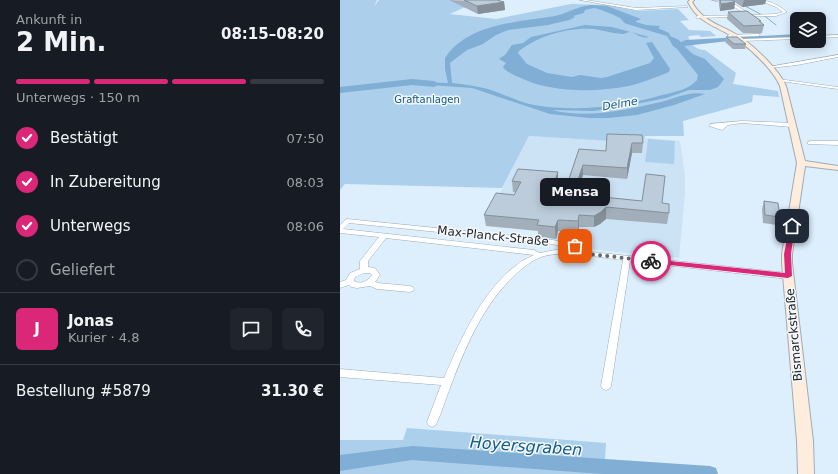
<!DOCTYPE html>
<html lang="de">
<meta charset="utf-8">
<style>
:root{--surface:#171b24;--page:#20242c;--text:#f1f3f6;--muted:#9ea1a6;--line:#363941;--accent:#db2777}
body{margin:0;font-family:"DejaVu Sans",sans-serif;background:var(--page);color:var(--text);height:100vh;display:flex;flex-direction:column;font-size:15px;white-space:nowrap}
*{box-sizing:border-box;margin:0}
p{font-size:13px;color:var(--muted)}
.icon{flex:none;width:22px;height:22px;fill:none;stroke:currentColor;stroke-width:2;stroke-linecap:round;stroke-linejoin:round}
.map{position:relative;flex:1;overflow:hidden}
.sheet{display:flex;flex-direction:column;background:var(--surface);width:340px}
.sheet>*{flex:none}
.controls{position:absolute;left:450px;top:12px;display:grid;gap:8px}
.controls a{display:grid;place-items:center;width:36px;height:36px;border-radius:6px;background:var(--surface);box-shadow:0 2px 10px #0003;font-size:20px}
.pin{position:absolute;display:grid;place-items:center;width:34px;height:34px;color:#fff;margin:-17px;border-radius:8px;box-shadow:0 2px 6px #0006}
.courier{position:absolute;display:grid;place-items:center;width:40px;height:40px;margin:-20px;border:3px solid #db2777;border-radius:50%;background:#fff;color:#222;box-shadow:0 1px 5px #0007}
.bubble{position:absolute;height:28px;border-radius:6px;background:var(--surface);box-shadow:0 2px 10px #0003;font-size:13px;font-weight:800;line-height:28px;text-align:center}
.overview em{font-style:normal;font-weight:800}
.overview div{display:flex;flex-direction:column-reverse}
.overview{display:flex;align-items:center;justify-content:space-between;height:68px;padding:0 16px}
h1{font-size:26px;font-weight:800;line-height:30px}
.bar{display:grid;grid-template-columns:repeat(4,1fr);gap:6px 4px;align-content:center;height:48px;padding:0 16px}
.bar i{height:5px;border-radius:3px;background:var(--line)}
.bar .selected{background:var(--accent)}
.bar p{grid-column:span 4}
.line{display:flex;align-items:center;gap:10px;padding:0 16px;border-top:1px solid var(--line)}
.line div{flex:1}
.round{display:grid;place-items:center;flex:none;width:42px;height:42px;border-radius:6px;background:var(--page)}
ol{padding:0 16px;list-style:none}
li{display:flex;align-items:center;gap:12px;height:44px}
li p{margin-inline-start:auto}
li .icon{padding:4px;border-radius:50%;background:var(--accent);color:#fff;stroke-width:4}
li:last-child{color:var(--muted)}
li i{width:22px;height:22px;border:2px solid var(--line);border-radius:50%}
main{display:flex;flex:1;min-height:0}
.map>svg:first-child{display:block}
.built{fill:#cce2f5}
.green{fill:#accfec}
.water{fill:#80aed4;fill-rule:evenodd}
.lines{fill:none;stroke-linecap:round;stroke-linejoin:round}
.stream{stroke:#80aed4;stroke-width:1}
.canal{fill:#80aed4;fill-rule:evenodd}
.river{fill:#80aed4;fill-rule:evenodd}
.minor-casing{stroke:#9cacb9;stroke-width:1}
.secondary-casing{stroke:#9cacb9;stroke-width:2}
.minor{fill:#fff;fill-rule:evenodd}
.secondary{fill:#feecdc;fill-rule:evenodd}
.wall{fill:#a2afbb}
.shaded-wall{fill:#848f99}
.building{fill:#bcccda;stroke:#848f99}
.route{fill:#db2777}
.done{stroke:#626c74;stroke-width:4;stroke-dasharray:0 7.2}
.labels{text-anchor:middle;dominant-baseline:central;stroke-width:3;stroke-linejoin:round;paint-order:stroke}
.far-park-label{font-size:10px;fill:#095989;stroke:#f6f9fc}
.far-water-label{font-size:11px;font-style:italic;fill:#0f5b8c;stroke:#f6f9fc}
.street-label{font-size:12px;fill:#20262b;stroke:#f6f9fc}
.near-water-label{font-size:16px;font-style:italic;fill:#0f5b8c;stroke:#f6f9fc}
</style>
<main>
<section class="sheet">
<div class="overview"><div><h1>2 Min.</h1><p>Ankunft in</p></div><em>08:15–08:20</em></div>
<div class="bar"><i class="selected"></i><i class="selected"></i><i class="selected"></i><i></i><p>Unterwegs · 150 m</p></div>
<ol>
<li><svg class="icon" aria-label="check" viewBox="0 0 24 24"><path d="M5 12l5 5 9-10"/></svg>Bestätigt<p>07:50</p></li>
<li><svg class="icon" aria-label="check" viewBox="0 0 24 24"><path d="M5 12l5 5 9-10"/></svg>In Zubereitung<p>08:03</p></li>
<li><svg class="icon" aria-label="check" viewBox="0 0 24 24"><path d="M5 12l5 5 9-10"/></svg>Unterwegs<p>08:06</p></li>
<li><i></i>Geliefert</li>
</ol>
<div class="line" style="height:72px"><b class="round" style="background:var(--accent);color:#fff">J</b><div><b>Jonas</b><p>Kurier · 4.8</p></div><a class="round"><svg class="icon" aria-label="chat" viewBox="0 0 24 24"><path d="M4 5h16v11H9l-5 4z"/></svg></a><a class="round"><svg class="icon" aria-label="phone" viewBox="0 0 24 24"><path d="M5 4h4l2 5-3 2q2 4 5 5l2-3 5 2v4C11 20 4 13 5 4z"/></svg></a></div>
<div class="line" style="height:52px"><div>Bestellung #5879</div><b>31.30 €</b></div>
</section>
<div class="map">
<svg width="498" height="474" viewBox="0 0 498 474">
<rect width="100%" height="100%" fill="#ddeefc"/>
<path class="built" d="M189,136L302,143L304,138L340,141L345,176V193L339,258L238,248V233L216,231L152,209Z"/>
<path class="green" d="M0,0H37L34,6L39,0H109L114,1L157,0L138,1L110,14L156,19L231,4L266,5L297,11L338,9L349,20L340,21L349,30L370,31L376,36L361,37L359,35L349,36V37H348C352,45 356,50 365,50L396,73L393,84L438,91L439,97L413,95L412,102L343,121L344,136H305L303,143L189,136L162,188L5,184L0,190Z
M308,139L335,141L334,164L305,162Z
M67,428L266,443L264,474H0V440H63Z"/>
<path class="water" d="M251,5L267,6L301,19L296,21V22L306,25L319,26L320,27L318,28L329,33L330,36L339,40L350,53L365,59L384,79L378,87L370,90H349L326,98L286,106L253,111L212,110C246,119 286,110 321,102C336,98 349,91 365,94L334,105L297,115L268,118H250L210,114L132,88L76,84L72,82L108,83L105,69V58C128,23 179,22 215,16C228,13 238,6 251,5ZM254,8C260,9 274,15 280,18C283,20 283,23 287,24L327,36L333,46L337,49L358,75L357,80C348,90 335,92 322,95C281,107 237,112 194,105C178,102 164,94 148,89C136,86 124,84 112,83L110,63L127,50L143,44L156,35L168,30L208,25L229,20L235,17L233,16L244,13L245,10Z
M245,25L272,27L309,37C301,39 296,33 290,32C288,32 286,33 284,34C274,34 263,30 253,29C228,27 198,36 179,51L178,53L187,64L207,73L232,77L240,75L261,78L267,77L310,63L314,58L306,43L312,42L330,69L329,72C316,77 302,83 289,86C257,92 213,93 183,79C176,76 167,73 163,67L166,63L159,59L160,58L165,55L172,45L183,43L191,37Z"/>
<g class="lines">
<path class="stream" d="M405,6L426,17L436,25"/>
<path class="canal" d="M72,446L370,466L376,468L378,474H262L72,460L0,471V455Z"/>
<path class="river" d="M457,34V38L389,41L344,46L355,56L351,59L348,58L334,45L346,40Z
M72,79L94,81L99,84L94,87L72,85L0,93V87Z"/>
<defs>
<path id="minor" d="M240,0H246L296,8L347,6L348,7L296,10Z
M372,0L393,3L411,15L436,14L443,12L436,7L418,0C428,0 439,5 447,12L436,16L356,18L357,16L407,15L391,5Z
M420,34L419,36L389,37L387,36L389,35Z
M498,35V37L479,38V36Z
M457,37V39L402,41L400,40L402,39Z
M498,55V57L457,65L430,68L428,67Z
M438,79L498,87V89L440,81L438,80Z
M402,121L452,123L455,125L452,127L402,123L388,125L382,130L369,126L370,124Z
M470,141H498V145L468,144V142Z
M7,219L206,239L238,244L242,251L448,273L451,274L452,276L451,278L448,279L290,261L271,386L269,389L266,390L263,389L261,386L283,260C261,258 226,250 204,256C193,259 182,268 174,276C145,303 127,343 113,380C107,395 102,411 96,425L92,427L88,425L87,422L101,385L0,377V369L104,378C121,339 142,290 178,264C182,260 189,258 194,255L46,238L28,261V267L35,268L40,275L35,282L38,283L70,286L73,287L74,289L73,291L70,292L37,289L30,286L17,288L11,287L9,285L0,288V282L6,280L10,273L20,269V261L39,237L0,233V225L5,220ZM9,223L206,243L233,248L234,250H215L200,253L194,250L3,229ZM24,273H30L32,275C28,281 21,285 14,281L15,277Z"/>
<path id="secondary" d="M350,0H354L352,2C363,23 385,26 402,38C416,48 439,70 446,86L465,161L498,166V170L465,166L452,254V263L473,441L474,474H458L457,441L442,263V254L457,163L440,86C433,70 413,51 399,41C381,27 359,25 348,2Z"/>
</defs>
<use href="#minor" class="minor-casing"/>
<use href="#secondary" class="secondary-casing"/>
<use href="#minor" class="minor"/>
<use href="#secondary" class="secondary"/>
</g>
<path class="wall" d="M109,0L164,2L165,10L138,14Z
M379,0H426L425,4L402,7L395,2L394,9L380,11L379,5Z
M388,12L421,21L420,23L424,25L422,33H403L387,19Z
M386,37L406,44L405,49H393L385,42Z
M267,134L303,143L302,153H292L287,179L243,175L237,195L322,203L329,213L327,224L266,219L260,224L254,227H239L238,233L218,231L216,239L198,237V231L146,226L144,215L174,195L176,192H173L172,181L218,172V183L211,202L221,203L239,149L266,151Z
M424,201L440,217L437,225L423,223L422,209Z"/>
<path class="shaded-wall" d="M404,0H426L425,4L402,7Z
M164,2L165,10L138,14L137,6Z
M395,2L394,9L380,11L381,4Z
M292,143V153L287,179V168Z
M243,165V175L233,205V194Z
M218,172V183L207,213V202Z
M266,207V219L260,224L254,227V216Z
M239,215V227L238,233V221Z
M218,220V231L216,239L215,227Z"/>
<path class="building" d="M124,0H157L164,2L137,6Z
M380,0H392L395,2L381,4Z
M407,11L421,21H419L424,25L404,26L388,12Z
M386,37H397L406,44H394Z
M267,134L302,135L303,143H292L287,168L243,165L233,194L302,201L306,174L325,176L322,203L329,204V213L266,207L261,212L254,216L239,215L238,221L218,220L215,227L197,225L199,220L144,215L156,193L174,195L181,182L172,181L178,169L218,172L207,202L221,203L239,149L266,151Z
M424,201L438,203L440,217L425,215Z"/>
<path class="route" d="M450,225L455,226L451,254L452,276L448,278L311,263L308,261L311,259L445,273L444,254Z"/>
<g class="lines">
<path class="done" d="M235,246L240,253L311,261"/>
</g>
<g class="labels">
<g class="far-park-label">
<text x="87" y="99">Graftanlagen</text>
</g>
<g class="far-water-label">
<text transform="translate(280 104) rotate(-10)">Delme</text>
</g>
<g class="street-label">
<text transform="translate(153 236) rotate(6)">Max-Planck-Straße</text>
<text transform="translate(454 335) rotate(-95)">Bismarckstraße</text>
</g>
<g class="near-water-label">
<text transform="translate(186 446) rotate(4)">Hoyersgraben</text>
</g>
</g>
</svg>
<div class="controls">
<a><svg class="icon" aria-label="layers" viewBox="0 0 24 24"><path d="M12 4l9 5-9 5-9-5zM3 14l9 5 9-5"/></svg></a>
</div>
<div class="pin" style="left:235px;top:246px;background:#ea580c"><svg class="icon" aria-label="bag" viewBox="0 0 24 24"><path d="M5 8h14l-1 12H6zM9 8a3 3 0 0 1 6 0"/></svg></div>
<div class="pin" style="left:452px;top:226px;background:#1f2937"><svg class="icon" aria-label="home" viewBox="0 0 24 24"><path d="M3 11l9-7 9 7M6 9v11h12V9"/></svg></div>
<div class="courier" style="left:311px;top:261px"><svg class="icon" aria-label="bike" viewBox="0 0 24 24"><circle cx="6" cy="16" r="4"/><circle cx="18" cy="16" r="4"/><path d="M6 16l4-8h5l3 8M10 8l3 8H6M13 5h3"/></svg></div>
<div class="bubble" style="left:200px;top:178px;width:70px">Mensa</div>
</div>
</main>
